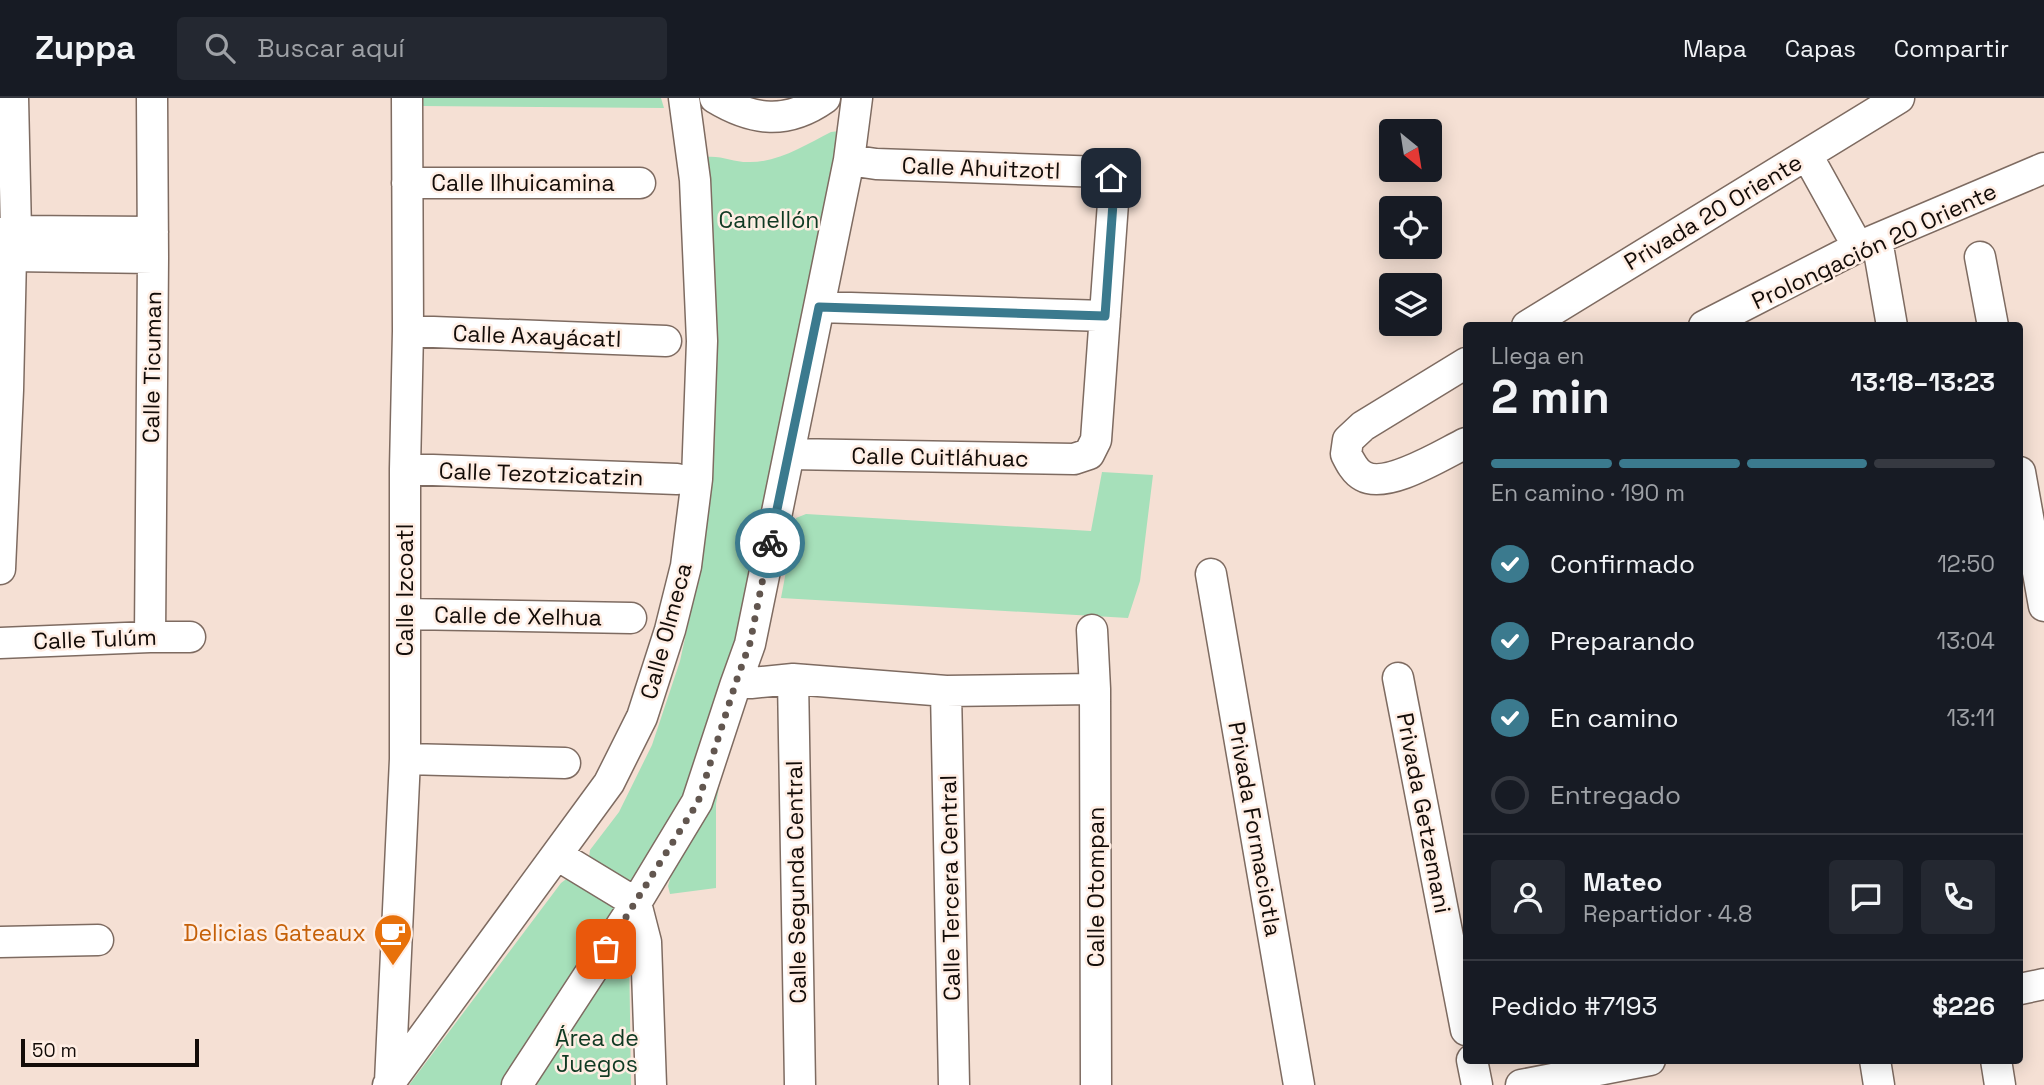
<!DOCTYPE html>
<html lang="es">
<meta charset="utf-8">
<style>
:root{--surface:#171b24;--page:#242831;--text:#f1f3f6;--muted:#9ea1a6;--line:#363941;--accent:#3b7a8e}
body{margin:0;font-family:"Space Grotesk",sans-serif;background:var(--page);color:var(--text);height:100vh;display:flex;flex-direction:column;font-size:26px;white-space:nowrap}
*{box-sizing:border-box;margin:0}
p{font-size:23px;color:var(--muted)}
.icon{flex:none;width:38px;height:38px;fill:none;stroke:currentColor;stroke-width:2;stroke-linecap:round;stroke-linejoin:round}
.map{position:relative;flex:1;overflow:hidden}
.side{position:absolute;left:1463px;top:224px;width:560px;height:742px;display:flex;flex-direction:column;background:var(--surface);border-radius:7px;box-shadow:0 4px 18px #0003}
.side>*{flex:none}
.needle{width:46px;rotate:150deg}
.fabs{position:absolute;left:1379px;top:21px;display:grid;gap:14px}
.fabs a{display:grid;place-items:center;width:63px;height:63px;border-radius:7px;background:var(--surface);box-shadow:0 4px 18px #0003;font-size:35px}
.scale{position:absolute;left:21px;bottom:18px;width:178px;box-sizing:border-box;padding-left:7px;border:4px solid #130c08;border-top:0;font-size:19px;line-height:24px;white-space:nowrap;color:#130c08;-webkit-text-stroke:5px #ffeee4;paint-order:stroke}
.pin{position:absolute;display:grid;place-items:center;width:60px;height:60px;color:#fff;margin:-30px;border-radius:14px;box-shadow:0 4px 10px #0006}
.courier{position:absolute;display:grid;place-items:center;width:70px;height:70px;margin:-35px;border:5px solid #3b7a8e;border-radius:50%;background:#fff;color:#222;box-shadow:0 2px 9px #0007}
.head em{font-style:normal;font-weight:700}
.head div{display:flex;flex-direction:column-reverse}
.head{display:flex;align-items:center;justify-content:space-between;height:119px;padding:0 28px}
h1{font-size:46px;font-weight:700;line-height:52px}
.bar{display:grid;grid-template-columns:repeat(4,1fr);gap:10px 7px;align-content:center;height:84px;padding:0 28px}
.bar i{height:9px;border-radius:5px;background:var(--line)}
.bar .current{background:var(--accent)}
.bar p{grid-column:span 4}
.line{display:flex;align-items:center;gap:18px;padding:0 28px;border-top:2px solid var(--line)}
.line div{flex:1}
.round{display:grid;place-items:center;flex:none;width:74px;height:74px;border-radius:7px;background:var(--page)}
ol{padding:0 28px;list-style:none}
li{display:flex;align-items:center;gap:21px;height:77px}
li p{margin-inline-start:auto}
li .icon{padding:7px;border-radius:50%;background:var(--accent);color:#fff;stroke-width:4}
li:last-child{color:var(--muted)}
li i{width:38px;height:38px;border:4px solid var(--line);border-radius:50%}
header{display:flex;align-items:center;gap:42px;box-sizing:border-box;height:98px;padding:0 35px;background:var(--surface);border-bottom:2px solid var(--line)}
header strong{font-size:33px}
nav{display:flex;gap:38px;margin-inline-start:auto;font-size:24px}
.search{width:490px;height:63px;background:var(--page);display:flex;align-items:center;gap:18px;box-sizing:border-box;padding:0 24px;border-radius:7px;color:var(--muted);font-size:26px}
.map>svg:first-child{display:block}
.green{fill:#a6e0ba}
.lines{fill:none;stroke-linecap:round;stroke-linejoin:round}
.minor-casing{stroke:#7e6b61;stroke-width:33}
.minor{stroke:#fff;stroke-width:30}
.done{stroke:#62564f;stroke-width:7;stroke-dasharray:0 12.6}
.route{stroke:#3b7a8e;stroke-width:9}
.labels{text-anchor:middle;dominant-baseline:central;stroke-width:5;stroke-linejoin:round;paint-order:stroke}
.street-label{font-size:23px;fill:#130c08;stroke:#ffeee4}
.park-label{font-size:23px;fill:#0f3922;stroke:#ffeee4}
.food-label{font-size:23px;fill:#c56008;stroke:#ffeee4;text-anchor:end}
</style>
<header>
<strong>Zuppa</strong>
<div class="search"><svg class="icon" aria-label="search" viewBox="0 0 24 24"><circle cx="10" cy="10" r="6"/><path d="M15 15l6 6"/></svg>Buscar aquí</div>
<nav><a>Mapa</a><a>Capas</a><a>Compartir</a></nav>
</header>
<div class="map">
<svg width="2044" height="987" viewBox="0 0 2044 987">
<rect width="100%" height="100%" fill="#f5e0d4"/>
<path class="green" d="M422,0H661L664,10L422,8Z
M839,33L835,63L756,473L687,715L634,794L588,767L590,752L619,714L652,647L680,563L702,462L714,299L705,59C721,57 733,64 748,64C778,65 805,47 831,34Z
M1102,374L1153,377L1140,483L1128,520L781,500L796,420L806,416L1091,433Z
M743,606L720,683L716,706V790L670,796L668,788L673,771Z
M573,776L622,814L503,987H409L561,785Z
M625,848H629L631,987H535Z"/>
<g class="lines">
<defs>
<path id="minor" d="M715,0C753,23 787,27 825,0
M1807,57L1858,149
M407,85H640
M0,135L16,133L153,134
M1877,142L1892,228
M0,159L11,158L153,160
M1980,159L1993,228
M819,209L1105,218
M1527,228L1899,0
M1704,228L1858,149L2044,70
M408,233L666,243
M1466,265L1363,328L1348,342L1346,356C1350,364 1355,374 1363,378C1387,392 1443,356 1466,345
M789,356L1074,361L1089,356L1096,342L1114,91L1111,80L1102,74L876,66L849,62
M405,371L677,381
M2020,374L2044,508
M0,471L8,292L11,158L16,133L13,0
M1211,476L1299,987
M405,516L631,520
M1092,532L1095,591L1096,987
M150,539L153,160L152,0
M0,545L150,539H190
M1398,580L1466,932
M793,581L800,987
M736,585H751L793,581L946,593L1095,591
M946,593L954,987
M405,661L565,665
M557,757L636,805L646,844L651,987
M0,844L98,842
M2020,891L2044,886
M1472,962L1477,987
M1875,962L1879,987
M1996,962L2000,987
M390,984L405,661V371L408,233L407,0
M388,987L609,685L642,619L670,532L686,468L697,381L702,243L695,82L684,0
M517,987L636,805L697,704L736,585L750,546L849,62L857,0
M1521,987L1650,962"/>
</defs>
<use href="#minor" class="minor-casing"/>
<use href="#minor" class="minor"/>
</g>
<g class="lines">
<path class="done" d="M606,851L698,704L736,584L750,545L770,445"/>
<path class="route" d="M770,445L819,209L1105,218L1114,91L1111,80"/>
</g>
<defs>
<symbol id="cafe-pin" viewBox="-11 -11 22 30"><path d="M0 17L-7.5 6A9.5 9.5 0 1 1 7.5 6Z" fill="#e8710a" stroke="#ffeee4"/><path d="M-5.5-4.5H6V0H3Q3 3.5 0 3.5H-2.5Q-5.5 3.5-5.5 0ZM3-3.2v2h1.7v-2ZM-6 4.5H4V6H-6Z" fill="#fff"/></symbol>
</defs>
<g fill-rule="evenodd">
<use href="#cafe-pin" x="371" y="813" width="44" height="60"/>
</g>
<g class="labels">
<g class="street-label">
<text transform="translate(981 70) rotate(2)">Calle Ahuitzotl</text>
<text x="523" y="85">Calle Ilhuicamina</text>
<text transform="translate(1713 114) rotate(-31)">Privada 20 Oriente</text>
<text transform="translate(1874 148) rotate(-25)">Prolongación 20 Oriente</text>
<text transform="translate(537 238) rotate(2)">Calle Axayácatl</text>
<text transform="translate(152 269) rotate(-89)">Calle Ticuman</text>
<text transform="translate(940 359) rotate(1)">Calle Cuitláhuac</text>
<text transform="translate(541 376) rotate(2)">Calle Tezotzicatzin</text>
<text transform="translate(405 492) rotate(-90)">Calle Izcoatl</text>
<text transform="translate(518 518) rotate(1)">Calle de Xelhua</text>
<text transform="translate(666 533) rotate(-75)">Calle Olmeca</text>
<text transform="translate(95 541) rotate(-2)">Calle Tulúm</text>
<text transform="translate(1424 715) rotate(79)">Privada Getzemani</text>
<text transform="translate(1255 731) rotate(80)">Privada Formaciotla</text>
<text transform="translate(796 784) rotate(-91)">Calle Segunda Central</text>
<text transform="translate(1096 789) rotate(-90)">Calle Otompan</text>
<text transform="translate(950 790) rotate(-91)">Calle Tercera Central</text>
</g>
<g class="park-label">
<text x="769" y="122">Camellón</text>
<text x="597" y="940">Área de<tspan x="597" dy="26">Juegos</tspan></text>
</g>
<g class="food-label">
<text x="366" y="835">Delicias Gateaux</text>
</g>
</g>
</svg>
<div class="fabs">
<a><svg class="needle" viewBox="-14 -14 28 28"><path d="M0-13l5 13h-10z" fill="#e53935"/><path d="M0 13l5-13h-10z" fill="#9ea1a6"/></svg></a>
<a><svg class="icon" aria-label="locate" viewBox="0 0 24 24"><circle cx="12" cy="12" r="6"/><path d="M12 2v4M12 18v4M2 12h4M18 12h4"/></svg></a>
<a><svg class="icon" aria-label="layers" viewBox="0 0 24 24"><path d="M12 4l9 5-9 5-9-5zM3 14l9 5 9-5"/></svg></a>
</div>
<div class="scale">50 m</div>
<div class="pin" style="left:606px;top:851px;background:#ea580c"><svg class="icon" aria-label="bag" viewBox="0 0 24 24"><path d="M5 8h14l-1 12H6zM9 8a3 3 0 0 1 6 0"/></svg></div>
<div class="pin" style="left:1111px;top:80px;background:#1f2937"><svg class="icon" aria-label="home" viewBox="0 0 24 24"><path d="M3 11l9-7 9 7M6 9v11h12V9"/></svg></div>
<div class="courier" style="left:770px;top:445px"><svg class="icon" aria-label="bike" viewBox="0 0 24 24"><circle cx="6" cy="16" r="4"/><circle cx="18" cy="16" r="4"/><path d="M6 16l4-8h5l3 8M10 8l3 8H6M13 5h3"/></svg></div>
<section class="side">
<div class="head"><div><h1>2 min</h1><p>Llega en</p></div><em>13:18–13:23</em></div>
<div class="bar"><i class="current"></i><i class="current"></i><i class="current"></i><i></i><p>En camino · 190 m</p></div>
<ol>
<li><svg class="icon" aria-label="check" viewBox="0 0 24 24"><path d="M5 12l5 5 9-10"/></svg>Confirmado<p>12:50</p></li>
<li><svg class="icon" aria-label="check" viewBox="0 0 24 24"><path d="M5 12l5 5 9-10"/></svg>Preparando<p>13:04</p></li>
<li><svg class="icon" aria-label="check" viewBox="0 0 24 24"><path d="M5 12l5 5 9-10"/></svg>En camino<p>13:11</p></li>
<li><i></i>Entregado</li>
</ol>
<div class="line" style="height:126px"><a class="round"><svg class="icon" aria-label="person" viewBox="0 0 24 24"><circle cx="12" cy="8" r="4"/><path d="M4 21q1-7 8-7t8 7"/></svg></a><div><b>Mateo</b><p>Repartidor · 4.8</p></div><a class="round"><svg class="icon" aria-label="chat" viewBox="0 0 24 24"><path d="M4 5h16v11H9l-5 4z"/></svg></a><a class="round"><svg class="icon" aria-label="phone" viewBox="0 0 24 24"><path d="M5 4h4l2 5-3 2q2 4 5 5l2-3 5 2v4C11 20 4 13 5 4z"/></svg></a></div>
<div class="line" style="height:91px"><div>Pedido #7193</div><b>$226</b></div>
</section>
</div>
